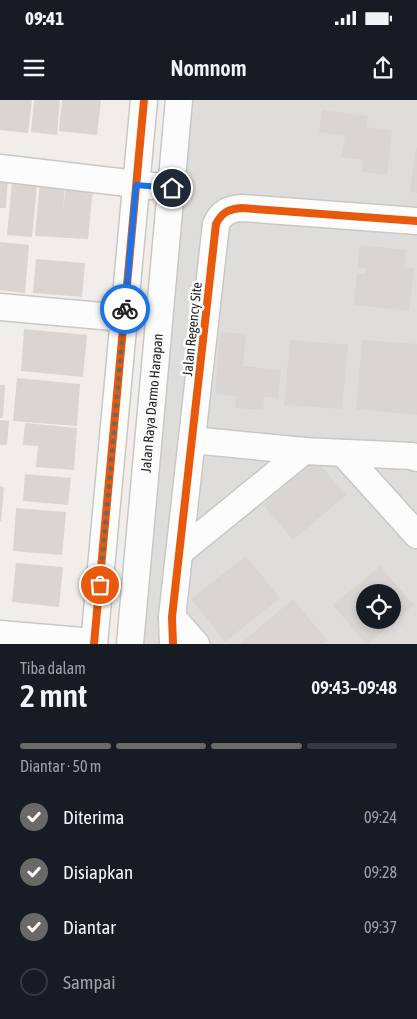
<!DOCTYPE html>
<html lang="id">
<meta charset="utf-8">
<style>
:root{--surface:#171b24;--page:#242831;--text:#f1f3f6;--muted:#9ea1a6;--line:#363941;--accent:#6a6968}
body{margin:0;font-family:"Asap Condensed",sans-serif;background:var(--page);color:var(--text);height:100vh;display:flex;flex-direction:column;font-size:19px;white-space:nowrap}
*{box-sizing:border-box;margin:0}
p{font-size:16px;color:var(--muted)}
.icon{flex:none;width:28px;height:28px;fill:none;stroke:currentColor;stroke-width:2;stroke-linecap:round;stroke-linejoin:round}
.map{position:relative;height:544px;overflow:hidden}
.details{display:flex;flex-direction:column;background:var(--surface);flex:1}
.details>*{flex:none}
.controls{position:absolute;left:356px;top:484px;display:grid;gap:10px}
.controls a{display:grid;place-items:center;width:45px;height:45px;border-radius:50%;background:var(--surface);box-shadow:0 2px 8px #0003;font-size:25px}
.pin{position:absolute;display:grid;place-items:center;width:42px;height:42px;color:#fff;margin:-21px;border:2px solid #fff;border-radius:50%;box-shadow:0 1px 5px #0007}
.courier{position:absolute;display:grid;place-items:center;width:50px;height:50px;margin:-25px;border:4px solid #1a73e8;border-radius:50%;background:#fff;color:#222;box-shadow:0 1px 6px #0007}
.overview em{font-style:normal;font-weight:600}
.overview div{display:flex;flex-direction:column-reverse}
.overview{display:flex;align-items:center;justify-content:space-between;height:85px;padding:0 20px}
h1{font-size:32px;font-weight:600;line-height:38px}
.bar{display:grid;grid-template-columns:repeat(4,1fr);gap:8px 5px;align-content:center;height:60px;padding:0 20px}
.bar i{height:6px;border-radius:4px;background:var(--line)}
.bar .selected{background:var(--accent)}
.bar p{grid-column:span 4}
ol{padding:0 20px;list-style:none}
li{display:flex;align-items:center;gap:15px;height:55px}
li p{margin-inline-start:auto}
li .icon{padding:5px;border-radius:50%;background:var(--accent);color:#fff;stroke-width:4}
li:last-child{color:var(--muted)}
li i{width:28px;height:28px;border:2px solid var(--line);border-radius:50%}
.status{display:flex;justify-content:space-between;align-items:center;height:35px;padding:0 25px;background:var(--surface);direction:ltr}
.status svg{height:14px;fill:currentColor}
header{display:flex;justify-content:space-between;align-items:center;height:65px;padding:0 20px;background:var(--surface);font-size:22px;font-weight:600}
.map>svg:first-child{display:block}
.residential{fill:#dfdddc;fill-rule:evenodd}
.building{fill:#d8d5d3;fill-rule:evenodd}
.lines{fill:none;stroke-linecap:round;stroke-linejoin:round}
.minor-casing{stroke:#c9c8c6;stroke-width:29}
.minor{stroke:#fdfcfc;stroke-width:26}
.cycleway-casing{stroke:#fff;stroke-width:11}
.cycleway{stroke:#e8590c;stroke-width:8}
.done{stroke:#6a6968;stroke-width:5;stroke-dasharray:0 9}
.route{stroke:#1a73e8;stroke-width:6}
.labels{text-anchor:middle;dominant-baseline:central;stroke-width:5;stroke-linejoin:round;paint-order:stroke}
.street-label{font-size:14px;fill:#222;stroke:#fff}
</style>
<div class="status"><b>09:41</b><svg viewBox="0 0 49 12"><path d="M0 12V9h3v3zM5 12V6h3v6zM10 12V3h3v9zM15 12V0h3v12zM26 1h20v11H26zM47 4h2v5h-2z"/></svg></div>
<header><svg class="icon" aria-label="menu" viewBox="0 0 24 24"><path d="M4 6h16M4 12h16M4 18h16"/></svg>Nomnom<svg class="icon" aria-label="share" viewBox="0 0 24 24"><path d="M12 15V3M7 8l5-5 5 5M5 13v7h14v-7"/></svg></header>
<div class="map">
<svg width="417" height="544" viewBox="0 0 417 544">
<rect width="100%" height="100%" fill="#f0edea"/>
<path class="residential" d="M189,0H417V544H139ZM365,492H392V520H365Z"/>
<path class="building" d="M0,0H32L28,33L0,30Z
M34,0H60L57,35L31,32Z
M62,0H101L97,35L59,31Z
M322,10L368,16L366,27L392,30L387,75L362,72L363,60L341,57L345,36L319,32Z
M416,48H417V93L410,92Z
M13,72L38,74L32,137L7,135Z
M0,75L8,76L6,108H0Z
M40,82L65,85L63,111L66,87L93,89L88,139L35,136Z
M0,142L29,145L25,193L0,190Z
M360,145L406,150L404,167L414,168L409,211L354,205L357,173L365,174L366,168H357Z
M36,159L85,163L82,197L33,193Z
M24,229L87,235L83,277L21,271Z
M220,232L246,234L243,266L281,270L278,298L264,297L263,310L235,308L236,296L215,294Z
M290,240L348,245L342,309L284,305Z
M362,240L417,244V315L356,309Z
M17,278L80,284L77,326L13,321Z
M0,285H5L3,318H0Z
M0,320L9,321L7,345H0Z
M25,323L77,328L74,370L36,367L38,346L23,345Z
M316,360L346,395L293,440L263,404Z
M25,374L71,378L68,405L23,401Z
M0,386L4,387L1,421H0Z
M16,408L66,412L62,455L13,451Z
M246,456L280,498L225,542L191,499Z
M16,463L63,467L59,507L12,502Z
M380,466L414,505L368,544H366L333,505ZM365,492H392V520H365Z
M293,499L327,540L323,544H240Z"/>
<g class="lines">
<defs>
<g id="minor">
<path d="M0,68L153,86"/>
<path d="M0,207L124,218"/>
<path d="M192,340L304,351L412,356L417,358"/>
<path d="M343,353L417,435"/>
<path d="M180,452L304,351"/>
<path d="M172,517L196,544"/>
<path d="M0,534L94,542"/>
<path d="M94,544L144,0"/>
<path id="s1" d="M130,544L179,0"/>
<path d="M173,544L172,517L216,124C222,112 229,109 242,108L417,121"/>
</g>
</defs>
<use href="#minor" class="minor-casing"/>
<use href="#minor" class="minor"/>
<defs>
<path id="cycleway" d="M94,544L144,0
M173,544L172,517L216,124C222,112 229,109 242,108L417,121"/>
</defs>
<use href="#cycleway" class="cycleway-casing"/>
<use href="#cycleway" class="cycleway"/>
</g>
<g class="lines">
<path class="done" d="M100,485L125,209"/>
<path class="route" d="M125,209L136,85L172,88"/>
</g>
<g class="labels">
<g class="street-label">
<text transform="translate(192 229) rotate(-84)">Jalan Regency Site</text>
<text stroke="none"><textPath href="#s1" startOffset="242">Jalan Raya Darmo Harapan</textPath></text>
</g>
</g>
</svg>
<div class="controls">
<a><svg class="icon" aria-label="locate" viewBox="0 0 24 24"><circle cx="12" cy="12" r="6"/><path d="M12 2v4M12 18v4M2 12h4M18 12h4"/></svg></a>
</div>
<div class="pin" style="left:100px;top:485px;background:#ea580c"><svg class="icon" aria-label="bag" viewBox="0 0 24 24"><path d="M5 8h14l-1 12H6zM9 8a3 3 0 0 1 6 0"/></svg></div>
<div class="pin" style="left:172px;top:88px;background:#1f2937"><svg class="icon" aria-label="home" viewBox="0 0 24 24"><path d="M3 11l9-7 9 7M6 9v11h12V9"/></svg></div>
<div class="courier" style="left:125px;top:209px"><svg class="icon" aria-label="bike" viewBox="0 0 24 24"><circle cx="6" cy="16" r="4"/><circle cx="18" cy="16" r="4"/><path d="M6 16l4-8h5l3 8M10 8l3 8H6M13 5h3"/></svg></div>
</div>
<section class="details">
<div class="overview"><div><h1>2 mnt</h1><p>Tiba dalam</p></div><em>09:43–09:48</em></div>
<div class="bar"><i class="selected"></i><i class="selected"></i><i class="selected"></i><i></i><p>Diantar · 50 m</p></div>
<ol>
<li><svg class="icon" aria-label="check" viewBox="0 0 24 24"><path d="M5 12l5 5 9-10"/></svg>Diterima<p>09:24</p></li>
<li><svg class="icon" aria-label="check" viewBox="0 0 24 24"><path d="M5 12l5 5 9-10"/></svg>Disiapkan<p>09:28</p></li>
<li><svg class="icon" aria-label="check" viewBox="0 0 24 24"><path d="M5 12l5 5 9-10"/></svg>Diantar<p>09:37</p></li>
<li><i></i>Sampai</li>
</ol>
</section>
